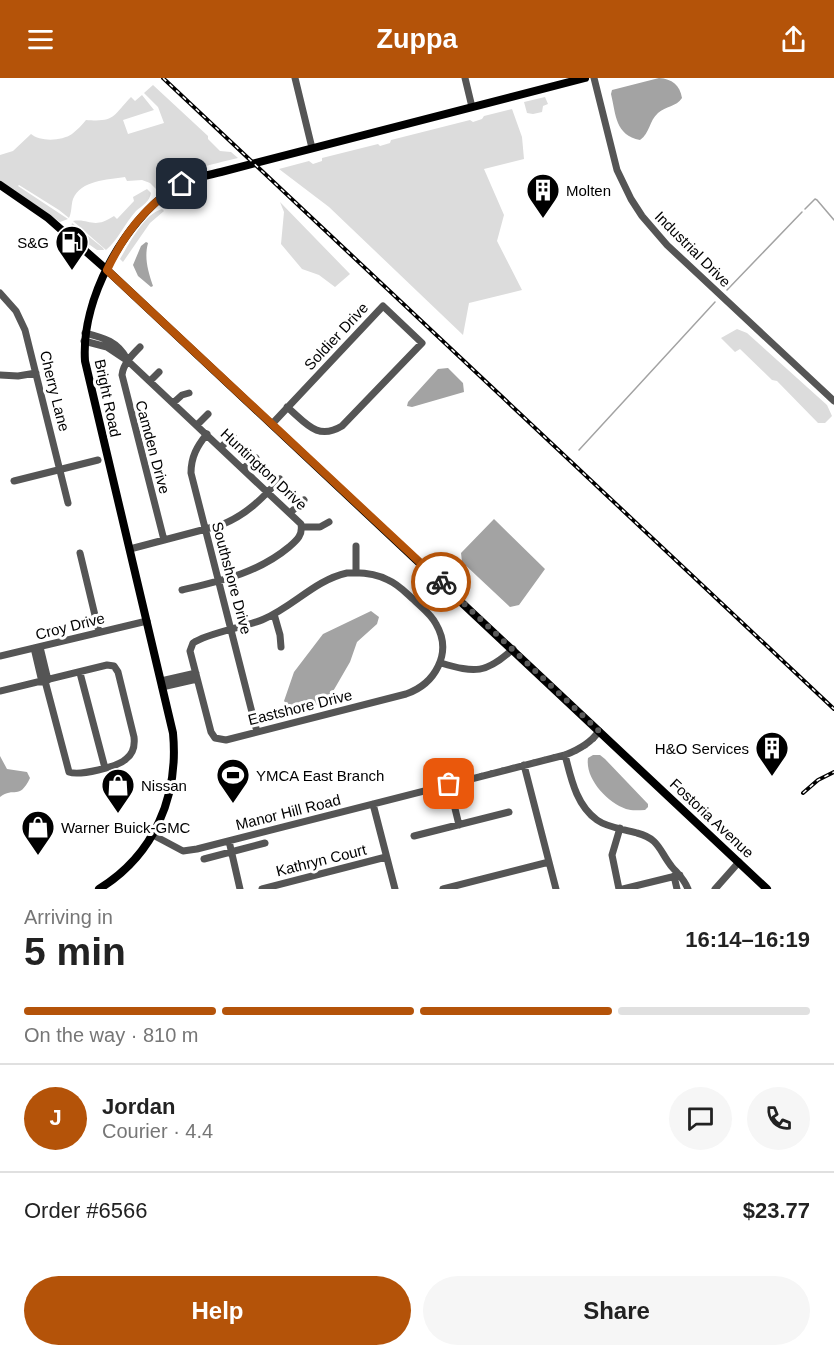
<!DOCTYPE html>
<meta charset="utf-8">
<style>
:root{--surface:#fff;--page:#f6f6f6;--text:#222;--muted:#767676;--line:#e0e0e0;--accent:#b45309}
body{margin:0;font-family:Helvetica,sans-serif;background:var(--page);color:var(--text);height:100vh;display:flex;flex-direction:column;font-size:22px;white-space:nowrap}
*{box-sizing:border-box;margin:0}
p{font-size:20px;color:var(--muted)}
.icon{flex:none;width:33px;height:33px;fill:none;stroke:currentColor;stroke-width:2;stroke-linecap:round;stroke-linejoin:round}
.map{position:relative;height:811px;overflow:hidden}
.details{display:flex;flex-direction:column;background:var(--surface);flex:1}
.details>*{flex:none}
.pin{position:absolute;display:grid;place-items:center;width:51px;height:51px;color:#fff;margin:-26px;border-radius:12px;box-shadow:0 3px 9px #0006}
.courier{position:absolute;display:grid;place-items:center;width:60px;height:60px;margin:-30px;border:4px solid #b45309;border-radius:50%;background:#fff;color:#222;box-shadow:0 2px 8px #0007}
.overview em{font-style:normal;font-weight:700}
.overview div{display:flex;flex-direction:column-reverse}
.overview{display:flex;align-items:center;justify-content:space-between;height:102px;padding:0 24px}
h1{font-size:39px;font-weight:700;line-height:45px}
.bar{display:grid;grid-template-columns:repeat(4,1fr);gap:9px 6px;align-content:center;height:72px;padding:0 24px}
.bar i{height:8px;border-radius:4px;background:var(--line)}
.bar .current{background:var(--accent)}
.bar p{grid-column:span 4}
.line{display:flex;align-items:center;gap:15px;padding:0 24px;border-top:2px solid var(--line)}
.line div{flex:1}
.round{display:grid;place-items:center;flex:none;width:63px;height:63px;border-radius:32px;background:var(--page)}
.cta{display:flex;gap:12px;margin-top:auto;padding:12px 24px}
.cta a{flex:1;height:69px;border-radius:36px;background:var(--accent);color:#fff;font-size:24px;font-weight:700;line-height:69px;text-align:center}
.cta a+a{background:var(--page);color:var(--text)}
header{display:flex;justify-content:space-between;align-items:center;height:78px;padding:0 24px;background:var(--accent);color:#fff;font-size:27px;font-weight:700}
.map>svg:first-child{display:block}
.green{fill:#dcdcdc}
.water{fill:#a3a3a3}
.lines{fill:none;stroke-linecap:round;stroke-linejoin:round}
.stream{stroke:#a3a3a3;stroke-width:1.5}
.minor{stroke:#555;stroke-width:7}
.major{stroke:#000;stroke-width:8}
.rail-casing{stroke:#000;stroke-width:4}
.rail{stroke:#fff;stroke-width:1.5;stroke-dasharray:4.5;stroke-linecap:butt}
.done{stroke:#595959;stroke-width:6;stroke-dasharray:0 10.8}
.route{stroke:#b45309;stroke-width:8}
.labels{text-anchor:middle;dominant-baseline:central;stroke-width:6;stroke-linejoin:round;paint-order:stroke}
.poi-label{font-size:15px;fill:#000;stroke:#fff;text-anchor:start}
.street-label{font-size:15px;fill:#000;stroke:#fff}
</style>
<header><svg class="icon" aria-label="menu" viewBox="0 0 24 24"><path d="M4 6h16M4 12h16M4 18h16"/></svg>Zuppa<svg class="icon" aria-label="share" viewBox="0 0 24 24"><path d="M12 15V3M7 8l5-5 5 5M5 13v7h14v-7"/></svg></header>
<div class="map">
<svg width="834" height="811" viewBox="0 0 834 811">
<rect width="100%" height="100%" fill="#fff"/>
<path class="green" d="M153,7L208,58V61L220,73L231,74L238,80C211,87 178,92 157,112L150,105L142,102L127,103L125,99C107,102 81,102 73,121C71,127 72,134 69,140L59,132L19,107L18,108L68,141L60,144L0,103V77L13,73L31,56C40,64 62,63 72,56C77,52 82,47 86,42C115,44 112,39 131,19L135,23L142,17L154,32L123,42L128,56L164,45L158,29L144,15Z
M545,19L548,26L543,28L542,34L533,36L527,35L524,24Z
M512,31L522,59L524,81L484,91L504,137L497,163L522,212L469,225L463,257L329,129L279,91L309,83L313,86L322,83V80L378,66L380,68L390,65L391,62L470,42L473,44L482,41L484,38Z
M147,111L151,115C150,123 142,128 136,133C125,145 118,162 106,172L73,143C90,140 93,152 114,138L117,141L134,123L133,119Z
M280,124L350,196L335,209L319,197L302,191L281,166L284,134Z
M162,131L164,133L150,145L123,184L120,181C129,166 144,136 162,131Z
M72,145L103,170L104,172H97L70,153Z
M737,251L747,255L827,327L832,338L825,345H818L777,303L772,302L740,271L735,274L721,260Z"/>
<path class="water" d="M659,0C672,1 680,7 682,20C676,29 666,28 658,35C649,43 650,55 640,62C615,57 616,37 611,16L612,12Z
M146,164L148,165C144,180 148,193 153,208L151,209L138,198L133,187L141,168Z
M448,290L463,305L464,314L412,329L407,328L408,324L438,291Z
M494,441L545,491L519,527L510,529L462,484L461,475Z
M371,533L379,539L377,546L357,564L350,584L328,622L309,630H290L284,623L294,594L323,556Z
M593,677H600L605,681L648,726V729L645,732C639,732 632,733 626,731C607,724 585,701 588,680Z
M0,678L7,691L27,694L30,700C19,723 14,708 0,719Z"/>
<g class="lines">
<path class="stream" d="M805,131L815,121L817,122L834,142
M727,212L802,134
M579,372L715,224"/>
<path class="minor" d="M295,0L312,70
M465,0L472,29
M594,0L617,92L631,121L642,138L667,167L834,323
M0,215L16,233L25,252L68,425
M85,255C104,260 117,263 127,281
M84,263L107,269L128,283L301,446C303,457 297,462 289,469C258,495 220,503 182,512
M140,269C132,277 123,286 122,297L164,462
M0,297L18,298L36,295
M150,303L159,294
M173,325L182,317L189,315
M272,346L383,228L422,265L342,348C317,363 306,345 287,329
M197,347L208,336
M207,356C197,368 191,379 191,395L257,654
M221,369L233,358
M244,390L256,380
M14,403L98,382
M291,434L304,422
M302,449H320L329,444
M356,468V495
M130,471L221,447C246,437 262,421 280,401
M80,475L99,554
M347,495C361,494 375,495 388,502C398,506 405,514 414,522C421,529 431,536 436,546C453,575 435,606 406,616L226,662L215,660L211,654L190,573L193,565C207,555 246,549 264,541C294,528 315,502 347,495Z
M274,536L280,557L281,569
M40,569L48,602
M34,570L42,604
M0,578L147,543
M441,585C475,595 486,596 513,571
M80,595L105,690
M161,603L196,595
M162,609L197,601
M0,613L107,587L114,588L118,594L134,659C135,668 133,676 126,681C118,689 79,698 69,694L45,603
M565,677C571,700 576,727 597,742C608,750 624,751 637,755C660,761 659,773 672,789C679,797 684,801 688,811
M524,687L556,811
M449,706L459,747
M373,726L395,811
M153,757L183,773L197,771L565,677C578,672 591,665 599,653
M414,758L509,734
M229,763L240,811
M204,781L265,765
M674,798L677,811
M262,811L386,779
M443,811L549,784
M619,811L612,777L620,750
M623,811L680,797
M715,811L739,784"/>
<path class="major" d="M0,107L48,140L107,192L767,811
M99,811C154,777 179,719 173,655L85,283C81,222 123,144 174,110C187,101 205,98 221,94L585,0"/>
<defs>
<path id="rail" d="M163,0L834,631
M803,715L818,702L834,694"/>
</defs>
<use href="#rail" class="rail-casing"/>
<use href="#rail" class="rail"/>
</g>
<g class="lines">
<path class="done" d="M441,504L599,653C593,664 582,670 571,675L449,706"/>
<path class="route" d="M182,106C147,125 124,156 107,192L441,504"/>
</g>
<defs>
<symbol id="building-pin" viewBox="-11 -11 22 30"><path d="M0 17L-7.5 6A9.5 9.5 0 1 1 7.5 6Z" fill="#000" stroke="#fff"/><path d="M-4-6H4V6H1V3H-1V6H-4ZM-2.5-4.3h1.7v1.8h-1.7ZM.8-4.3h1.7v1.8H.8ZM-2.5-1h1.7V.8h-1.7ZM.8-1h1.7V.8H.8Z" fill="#fff"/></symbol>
<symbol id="fuel-pin" viewBox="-11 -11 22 30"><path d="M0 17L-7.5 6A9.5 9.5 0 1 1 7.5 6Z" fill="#000" stroke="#fff"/><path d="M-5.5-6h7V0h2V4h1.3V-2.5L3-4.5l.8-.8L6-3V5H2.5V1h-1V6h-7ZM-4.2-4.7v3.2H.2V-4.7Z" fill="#fff"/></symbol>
<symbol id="stadium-pin" viewBox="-11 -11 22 30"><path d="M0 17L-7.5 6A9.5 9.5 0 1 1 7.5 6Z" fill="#000" stroke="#fff"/><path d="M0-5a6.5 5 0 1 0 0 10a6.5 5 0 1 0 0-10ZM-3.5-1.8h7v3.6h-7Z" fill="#fff"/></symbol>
<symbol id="shop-pin" viewBox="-11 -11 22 30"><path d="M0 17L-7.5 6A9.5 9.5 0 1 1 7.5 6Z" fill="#000" stroke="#fff"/><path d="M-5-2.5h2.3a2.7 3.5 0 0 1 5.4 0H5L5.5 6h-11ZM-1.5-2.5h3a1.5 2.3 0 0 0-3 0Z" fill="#fff"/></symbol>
</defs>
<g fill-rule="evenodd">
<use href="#building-pin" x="524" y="93" width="38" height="52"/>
<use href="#fuel-pin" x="53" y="145" width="38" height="52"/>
<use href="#building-pin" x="753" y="651" width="38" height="52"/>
<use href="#stadium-pin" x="214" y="678" width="38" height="52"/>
<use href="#shop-pin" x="99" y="688" width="38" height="52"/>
<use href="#shop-pin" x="19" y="730" width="38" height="52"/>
</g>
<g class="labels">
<g class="poi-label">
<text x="566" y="112">Molten</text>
<text x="49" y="164" text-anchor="end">S&amp;G</text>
<text x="749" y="670" text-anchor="end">H&amp;O Services</text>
<text x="256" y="697">YMCA East Branch</text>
<text x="141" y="707">Nissan</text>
<text x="61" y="749">Warner Buick-GMC</text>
</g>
<g class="street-label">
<text transform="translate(693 171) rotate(45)">Industrial Drive</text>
<text transform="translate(336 258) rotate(-47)">Soldier Drive</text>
<text transform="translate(55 313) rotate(76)">Cherry Lane</text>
<text transform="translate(108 320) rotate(78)">Bright Road</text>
<text transform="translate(153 369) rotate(75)">Camden Drive</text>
<text transform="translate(264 391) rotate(43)">Huntington Drive</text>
<text transform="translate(232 500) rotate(75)">Southshore Drive</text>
<text transform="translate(70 548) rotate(-14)">Croy Drive</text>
<text transform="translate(300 629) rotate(-14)">Eastshore Drive</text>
<text transform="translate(288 734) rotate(-14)">Manor Hill Road</text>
<text transform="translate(712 740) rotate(43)">Fostoria Avenue</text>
<text transform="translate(321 782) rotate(-14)">Kathryn Court</text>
</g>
</g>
</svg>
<div class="pin" style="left:449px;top:706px;background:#ea580c"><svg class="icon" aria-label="bag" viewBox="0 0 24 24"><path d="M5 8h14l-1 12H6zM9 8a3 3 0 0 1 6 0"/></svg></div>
<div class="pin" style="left:182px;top:106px;background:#1f2937"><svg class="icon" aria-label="home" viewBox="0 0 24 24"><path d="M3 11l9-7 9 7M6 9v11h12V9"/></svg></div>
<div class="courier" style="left:441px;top:504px"><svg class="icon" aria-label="bike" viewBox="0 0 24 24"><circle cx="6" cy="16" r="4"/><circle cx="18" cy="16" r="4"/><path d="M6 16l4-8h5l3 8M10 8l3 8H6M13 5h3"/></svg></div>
</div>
<section class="details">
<div class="overview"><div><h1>5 min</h1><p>Arriving in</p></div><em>16:14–16:19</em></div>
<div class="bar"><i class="current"></i><i class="current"></i><i class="current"></i><i></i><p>On the way · 810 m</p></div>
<div class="line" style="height:108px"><b class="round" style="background:var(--accent);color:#fff">J</b><div><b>Jordan</b><p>Courier · 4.4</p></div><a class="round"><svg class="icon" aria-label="chat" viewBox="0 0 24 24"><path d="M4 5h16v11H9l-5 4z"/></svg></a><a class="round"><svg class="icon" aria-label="phone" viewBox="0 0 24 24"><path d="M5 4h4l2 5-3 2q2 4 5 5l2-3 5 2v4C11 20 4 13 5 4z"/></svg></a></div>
<div class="line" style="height:78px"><div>Order #6566</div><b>$23.77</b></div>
<div class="cta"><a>Help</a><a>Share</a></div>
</section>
